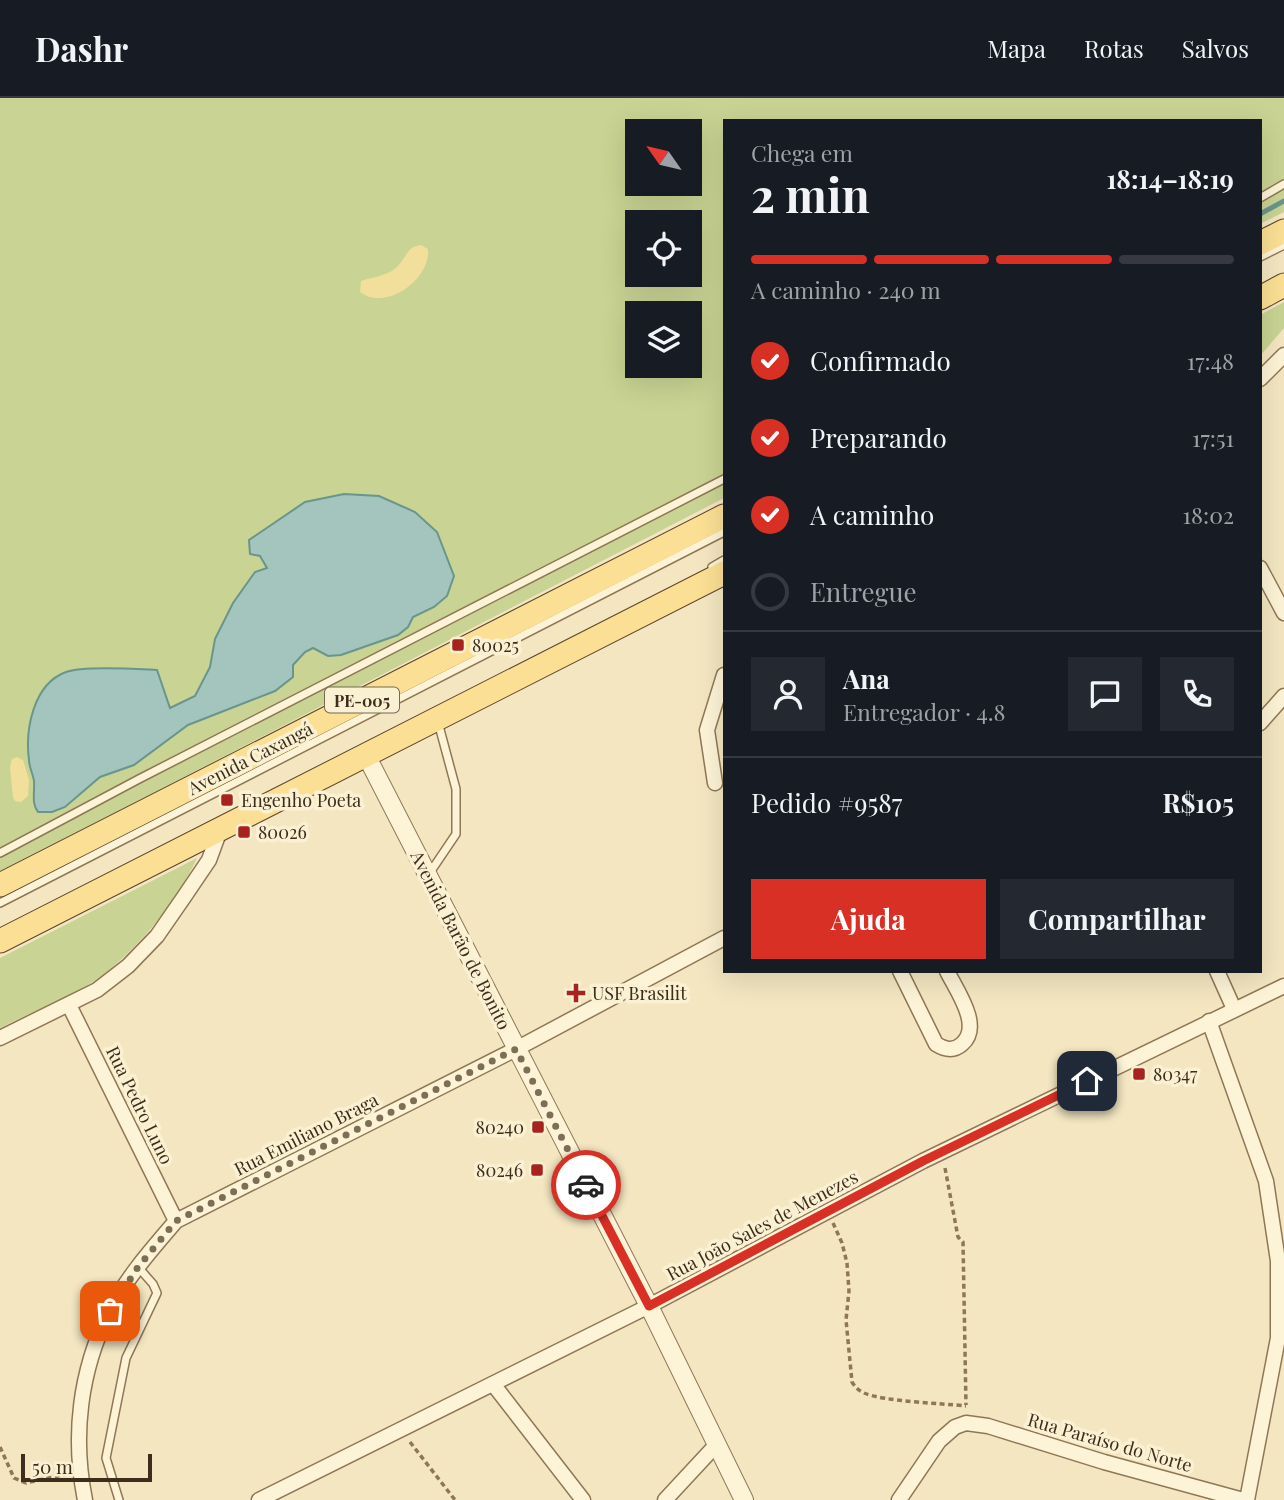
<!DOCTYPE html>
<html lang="pt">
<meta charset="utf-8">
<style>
:root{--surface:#171b24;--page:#242831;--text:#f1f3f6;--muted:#9ea1a6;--line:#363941;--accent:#d93025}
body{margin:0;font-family:"Playfair Display",serif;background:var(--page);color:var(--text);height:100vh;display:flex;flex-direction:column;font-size:26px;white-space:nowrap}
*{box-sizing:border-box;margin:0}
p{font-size:23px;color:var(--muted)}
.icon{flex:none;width:38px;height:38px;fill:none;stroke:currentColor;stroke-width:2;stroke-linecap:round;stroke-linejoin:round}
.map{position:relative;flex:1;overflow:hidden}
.sheet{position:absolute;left:723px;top:21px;width:539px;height:854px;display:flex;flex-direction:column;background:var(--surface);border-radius:0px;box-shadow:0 7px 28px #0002}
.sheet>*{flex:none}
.needle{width:46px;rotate:304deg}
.buttons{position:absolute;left:625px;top:21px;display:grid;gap:14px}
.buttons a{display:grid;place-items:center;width:77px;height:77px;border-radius:0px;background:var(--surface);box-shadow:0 7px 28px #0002;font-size:35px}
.scale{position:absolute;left:21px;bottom:18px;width:131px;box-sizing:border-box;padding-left:7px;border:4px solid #3d2d1c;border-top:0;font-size:19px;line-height:24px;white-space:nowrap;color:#3d2d1c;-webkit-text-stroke:5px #faf0d2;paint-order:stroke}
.pin{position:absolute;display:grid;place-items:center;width:60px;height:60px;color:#fff;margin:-30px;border-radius:14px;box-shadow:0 4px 10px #0006}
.courier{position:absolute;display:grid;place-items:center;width:70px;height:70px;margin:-35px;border:5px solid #d93025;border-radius:50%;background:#fff;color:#222;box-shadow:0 2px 9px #0007}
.head em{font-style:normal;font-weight:700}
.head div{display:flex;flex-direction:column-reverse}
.head{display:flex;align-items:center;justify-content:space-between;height:119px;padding:0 28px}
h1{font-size:46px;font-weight:700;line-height:52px}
.bar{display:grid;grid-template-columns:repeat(4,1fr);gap:10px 7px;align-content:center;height:84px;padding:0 28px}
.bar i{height:9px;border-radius:5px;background:var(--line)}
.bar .selected{background:var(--accent)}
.bar p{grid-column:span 4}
.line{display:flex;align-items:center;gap:18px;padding:0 28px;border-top:2px solid var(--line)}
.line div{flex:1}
.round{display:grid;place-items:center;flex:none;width:74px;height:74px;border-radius:0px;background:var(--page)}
ol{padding:0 28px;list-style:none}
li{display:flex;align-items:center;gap:21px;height:77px}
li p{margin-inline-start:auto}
li .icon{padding:7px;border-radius:50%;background:var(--accent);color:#fff;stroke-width:4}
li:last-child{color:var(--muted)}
li i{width:38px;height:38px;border:4px solid var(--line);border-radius:50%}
.action{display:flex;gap:14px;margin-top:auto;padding:14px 28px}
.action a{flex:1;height:80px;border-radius:0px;background:var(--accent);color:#fff;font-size:28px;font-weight:700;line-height:80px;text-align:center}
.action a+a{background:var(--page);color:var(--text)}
header{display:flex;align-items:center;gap:42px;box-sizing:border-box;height:98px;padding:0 35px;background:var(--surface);border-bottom:2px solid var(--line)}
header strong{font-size:33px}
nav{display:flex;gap:38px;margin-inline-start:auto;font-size:24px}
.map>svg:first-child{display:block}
.green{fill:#c9d393;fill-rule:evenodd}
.sand{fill:#f2df9b}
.water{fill:#a4c5bd;stroke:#69958c;stroke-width:2}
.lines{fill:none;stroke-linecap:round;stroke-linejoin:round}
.stream{stroke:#69958c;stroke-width:5}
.service-casing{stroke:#8f7756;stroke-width:10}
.minor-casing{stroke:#8f7756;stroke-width:17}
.tertiary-casing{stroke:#8f7756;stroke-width:20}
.primary-casing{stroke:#5d442b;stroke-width:25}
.path{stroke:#8f7756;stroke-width:3.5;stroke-dasharray:5 3.5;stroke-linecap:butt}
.service{stroke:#fdf3d6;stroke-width:7}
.minor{stroke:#fdf3d6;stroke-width:14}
.tertiary{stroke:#fdf3d6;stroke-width:18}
.primary{stroke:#fbdf94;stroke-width:23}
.done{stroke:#7d6e56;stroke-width:7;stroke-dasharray:0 12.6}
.route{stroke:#d93025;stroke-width:9}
.poi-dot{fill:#a6231e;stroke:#faf0d2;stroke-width:2.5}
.labels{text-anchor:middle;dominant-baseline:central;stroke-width:7;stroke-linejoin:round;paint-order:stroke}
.shield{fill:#faf0d2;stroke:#766853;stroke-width:2}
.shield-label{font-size:16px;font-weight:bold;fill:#3d2d1c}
.poi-label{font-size:18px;fill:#3d2d1c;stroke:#faf0d2;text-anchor:start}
.street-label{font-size:18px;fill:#3d2d1c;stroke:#faf0d2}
</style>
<header>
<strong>Dashr</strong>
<nav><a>Mapa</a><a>Rotas</a><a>Salvos</a></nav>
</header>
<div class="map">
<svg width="1284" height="1402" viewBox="0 0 1284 1402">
<rect width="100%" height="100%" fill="#f3e6c1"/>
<path class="green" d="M0,0H1284V114L1260,126V23H724V400L0,774ZM637,33H690V86H637ZM637,124H690V177H637ZM637,215H690V268H637Z
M1284,204V230L1260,258V217Z
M197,760C176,806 131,860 88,887C60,904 29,915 0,930V860Z"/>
<path class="sand" d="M421,147L428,151C431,181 386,214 360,194L361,183C373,179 387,178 397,169C406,160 407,148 421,147Z
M17,659L23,662L29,682L28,698L21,704L15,703L13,700L10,669L12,661Z"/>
<path class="water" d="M344,396L379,398L415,414L437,434L454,478L447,498L434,509L413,519L408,529L398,537L341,557L328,558L313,550L305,554L293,567V579L275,593L188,627L134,667L100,679L65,709L52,714H38C31,705 35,694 34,683C33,676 29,669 29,662C25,632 33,586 66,574C83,567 137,571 157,572L170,610L195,598L210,569L215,541L233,505L255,474L267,470L260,458L250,456L249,442L305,404Z"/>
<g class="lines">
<path class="stream" d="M1260,116L1284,103"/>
<defs>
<path id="service" d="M1260,100L1284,86
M1260,159L1284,147
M712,469L724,462
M0,755L139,681L724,381
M429,776L456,736V691L438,624
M0,805L724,434
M119,1402L106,1360L126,1260L157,1195L153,1186L138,1169"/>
<path id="minor" d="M1260,281L1284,257
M1260,470L1284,515
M1260,625L1284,598
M715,685L707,632L724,577
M900,873L936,946C944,951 953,954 962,946C983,928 956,892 947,873
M1217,873L1234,911
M69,907L176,1123
M1209,923L1266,1083L1278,1163V1240L1247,1402
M0,940L97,892L128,868L157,838L184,799L209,762L220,732
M493,1286L583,1402
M85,1402C72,1338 80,1273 109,1214C126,1180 152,1151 176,1123L516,951L724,840
M259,1402L649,1208L923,1063L1284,888
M665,1402L717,1346
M899,1402L939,1343L955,1329L966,1325L988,1328L1104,1364L1243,1402"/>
<path id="tertiary" d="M366,657L649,1208L744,1402"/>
<path id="primary" d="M1260,145L1284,133
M1260,200L1284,187
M0,787L724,418
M0,843L724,475"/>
</defs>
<use href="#service" class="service-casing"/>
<use href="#minor" class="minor-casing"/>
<use href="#tertiary" class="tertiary-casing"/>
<use href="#primary" class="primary-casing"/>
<path class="path" d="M945,1070L958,1139L963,1144L966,1307
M833,1125L842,1145L847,1165L849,1193L846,1222L852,1284C855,1289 858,1292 864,1295C886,1304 940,1305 966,1308
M410,1344L455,1402
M0,1349L14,1380L26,1385L67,1376"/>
<use href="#service" class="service"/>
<use href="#minor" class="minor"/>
<use href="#tertiary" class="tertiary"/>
<use href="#primary" class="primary"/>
</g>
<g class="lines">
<path class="done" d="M110,1213L138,1169L176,1123L516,951L586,1087"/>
<path class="route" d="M586,1087L649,1208L923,1063L1087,983"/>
</g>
<g class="poi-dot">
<rect x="451" y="540" width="14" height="14" rx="3.5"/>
<rect x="220" y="695" width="14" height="14" rx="3.5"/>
<rect x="237" y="727" width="14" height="14" rx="3.5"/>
<path d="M572.5 884.5h7v7h7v7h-7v7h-7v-7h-7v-7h7z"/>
<rect x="1132" y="969" width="14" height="14" rx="3.5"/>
<rect x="531" y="1022" width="14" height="14" rx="3.5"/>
<rect x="530" y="1065" width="14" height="14" rx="3.5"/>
</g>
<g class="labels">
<rect class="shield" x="325" y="589.5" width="74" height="25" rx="5"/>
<g class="shield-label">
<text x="362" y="602">PE-005</text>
</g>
<g class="poi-label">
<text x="472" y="547">80025</text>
<text x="241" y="702">Engenho Poeta</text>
<text x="258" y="734">80026</text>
<text x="592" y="895">USF Brasilit</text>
<text x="1153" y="976">80347</text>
<text x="524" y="1029" text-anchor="end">80240</text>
<text x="523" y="1072" text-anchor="end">80246</text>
</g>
<g class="street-label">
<text transform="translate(250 660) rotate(-27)">Avenida Caxangá</text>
<text transform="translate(461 842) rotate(63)">Avenida Barão de Bonito</text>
<text transform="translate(140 1007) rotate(64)">Rua Pedro Luno</text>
<text transform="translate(306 1036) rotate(-27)">Rua Emiliano Braga</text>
<text transform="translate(762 1127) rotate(-28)">Rua João Sales de Menezes</text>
<text transform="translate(1110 1344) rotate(16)">Rua Paraíso do Norte</text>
</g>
</g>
</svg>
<div class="buttons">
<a><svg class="needle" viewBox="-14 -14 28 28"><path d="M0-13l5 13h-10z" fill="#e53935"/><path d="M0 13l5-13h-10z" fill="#9ea1a6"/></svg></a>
<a><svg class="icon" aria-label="locate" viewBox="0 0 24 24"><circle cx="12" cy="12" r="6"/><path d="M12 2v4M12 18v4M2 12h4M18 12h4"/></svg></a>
<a><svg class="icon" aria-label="layers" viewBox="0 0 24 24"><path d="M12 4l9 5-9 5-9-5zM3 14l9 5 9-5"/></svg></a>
</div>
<div class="scale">50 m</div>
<div class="pin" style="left:110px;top:1213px;background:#ea580c"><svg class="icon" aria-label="bag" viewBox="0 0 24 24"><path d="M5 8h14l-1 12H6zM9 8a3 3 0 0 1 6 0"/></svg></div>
<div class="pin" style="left:1087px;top:983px;background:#1f2937"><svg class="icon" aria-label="home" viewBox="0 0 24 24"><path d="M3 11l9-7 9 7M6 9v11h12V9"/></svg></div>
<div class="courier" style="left:586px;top:1087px"><svg class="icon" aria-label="car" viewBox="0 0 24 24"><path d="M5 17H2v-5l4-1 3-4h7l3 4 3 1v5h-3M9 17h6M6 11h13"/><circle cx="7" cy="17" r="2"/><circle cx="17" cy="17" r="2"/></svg></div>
<section class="sheet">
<div class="head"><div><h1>2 min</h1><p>Chega em</p></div><em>18:14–18:19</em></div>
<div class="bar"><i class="selected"></i><i class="selected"></i><i class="selected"></i><i></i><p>A caminho · 240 m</p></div>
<ol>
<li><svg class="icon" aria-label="check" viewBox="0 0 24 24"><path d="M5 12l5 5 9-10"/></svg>Confirmado<p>17:48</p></li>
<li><svg class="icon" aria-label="check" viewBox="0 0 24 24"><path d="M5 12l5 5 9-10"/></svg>Preparando<p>17:51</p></li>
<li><svg class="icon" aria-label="check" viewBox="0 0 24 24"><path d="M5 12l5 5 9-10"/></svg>A caminho<p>18:02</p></li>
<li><i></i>Entregue</li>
</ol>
<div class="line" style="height:126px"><a class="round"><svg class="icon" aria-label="person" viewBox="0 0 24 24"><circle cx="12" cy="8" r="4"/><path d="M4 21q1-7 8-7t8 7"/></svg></a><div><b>Ana</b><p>Entregador · 4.8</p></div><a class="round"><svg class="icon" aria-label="chat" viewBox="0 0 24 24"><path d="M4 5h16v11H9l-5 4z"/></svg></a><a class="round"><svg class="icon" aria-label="phone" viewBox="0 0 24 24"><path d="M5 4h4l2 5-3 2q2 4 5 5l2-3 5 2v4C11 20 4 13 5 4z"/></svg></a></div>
<div class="line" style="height:91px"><div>Pedido #9587</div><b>R$105</b></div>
<div class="action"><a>Ajuda</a><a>Compartilhar</a></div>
</section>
</div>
